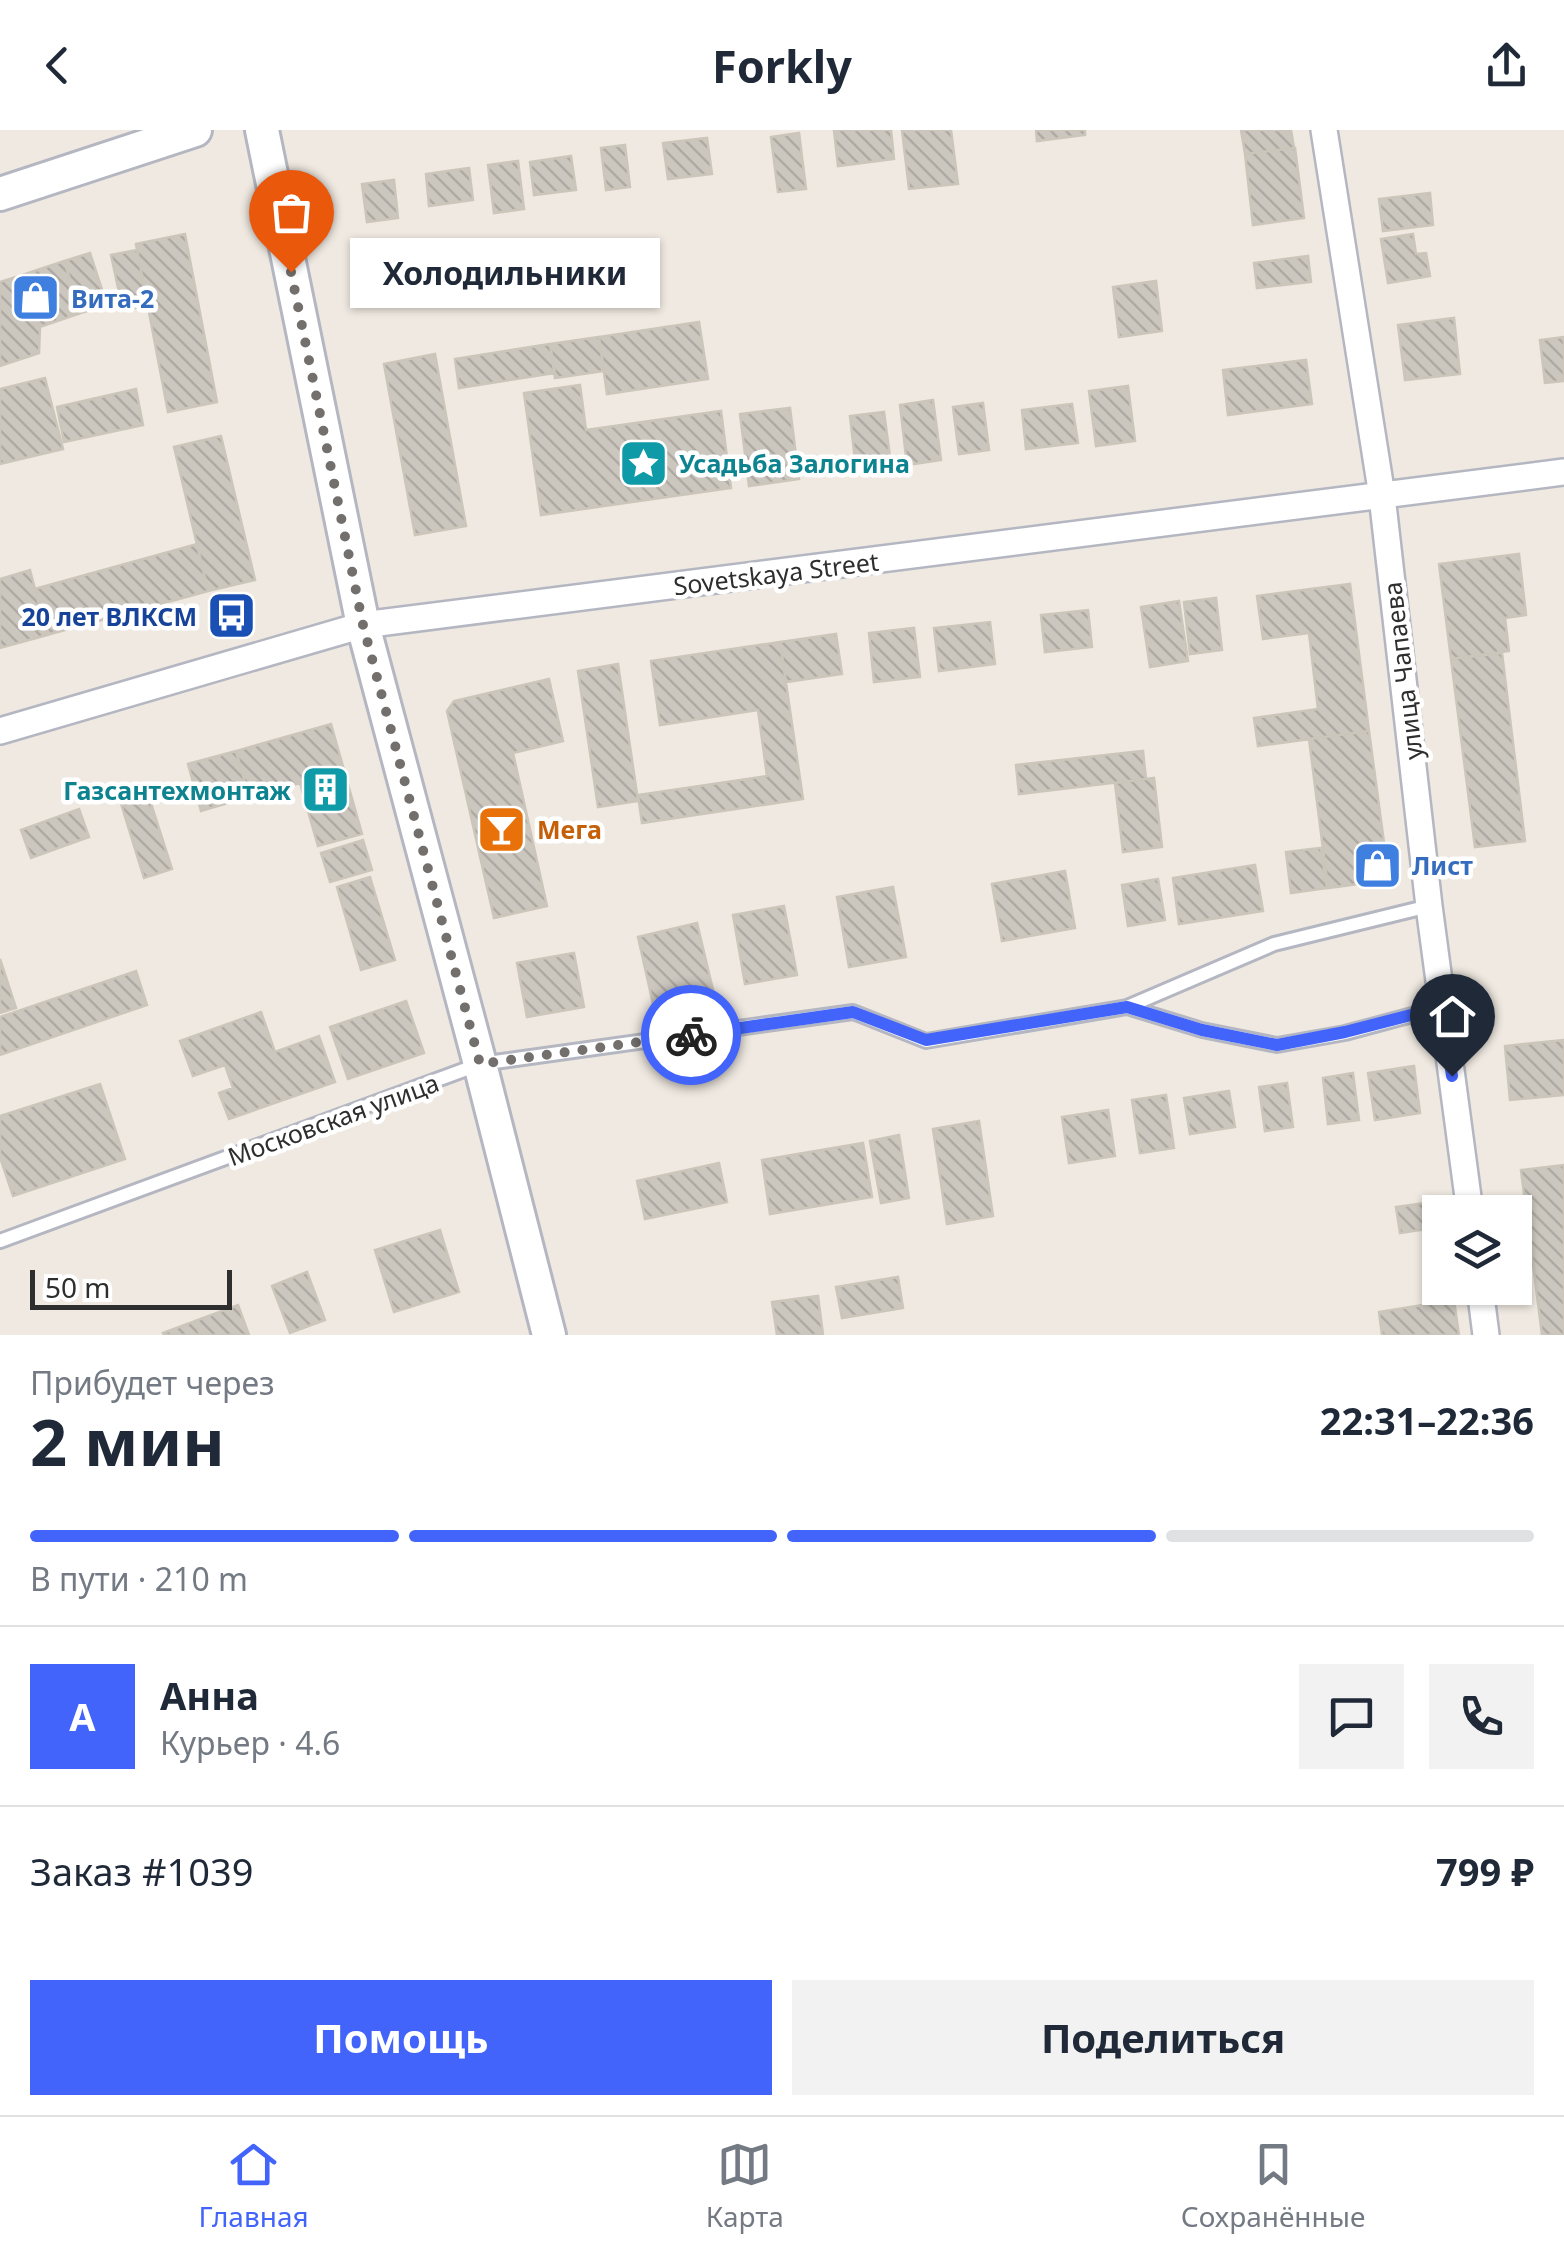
<!DOCTYPE html>
<html lang="ru">
<meta charset="utf-8">
<style>
:root{--surface:#fff;--page:#f2f2f3;--text:#1f2937;--muted:#747a83;--line:#e0e1e3;--accent:#4264fb}
body{margin:0;font-family:"Noto Sans",sans-serif;background:var(--page);color:var(--text);height:100vh;display:flex;flex-direction:column;font-size:38px;white-space:nowrap}
*{box-sizing:border-box;margin:0}
p{font-size:32px;color:var(--muted)}
.icon{flex:none;width:55px;height:55px;fill:none;stroke:currentColor;stroke-width:2;stroke-linecap:round;stroke-linejoin:round}
.map{position:relative;height:1205px;overflow:hidden}
.side{display:flex;flex-direction:column;background:var(--surface);flex:1}
.side>*{flex:none}
.controls{position:absolute;left:1422px;top:1065px;display:grid;gap:20px}
.controls a{display:grid;place-items:center;width:110px;height:110px;border-radius:0px;background:var(--surface);box-shadow:0 2px 8px #0004;font-size:50px}
.scale{position:absolute;left:30px;bottom:25px;width:202px;box-sizing:border-box;padding-left:10px;border:5px solid #2e2e2e;border-top:0;font-size:28px;line-height:35px;white-space:nowrap;color:#2e2e2e;-webkit-text-stroke:8px #fff;paint-order:stroke}
.pin{position:absolute;display:grid;place-items:center;width:85px;height:85px;color:#fff;margin:-102px -42px;border-radius:50% 50% 50% 0;rotate:-45deg;box-shadow:0 0 10px #0007}
.pin .icon{rotate:45deg}
.courier{position:absolute;display:grid;place-items:center;width:100px;height:100px;margin:-50px;border:8px solid #4264fb;border-radius:50%;background:#fff;color:#222;box-shadow:0 2px 12px #0007}
.bubble{position:absolute;height:70px;border-radius:0px;background:var(--surface);box-shadow:0 2px 8px #0004;font-size:32px;font-weight:700;line-height:70px;text-align:center}
.overview em{font-style:normal;font-weight:700}
.overview div{display:flex;flex-direction:column-reverse}
.overview{display:flex;align-items:center;justify-content:space-between;height:170px;padding:0 30px}
h1{font-size:65px;font-weight:700;line-height:75px}
.bar{display:grid;grid-template-columns:repeat(4,1fr);gap:15px 10px;align-content:center;height:120px;padding:0 30px}
.bar i{height:12px;border-radius:8px;background:var(--line)}
.bar .active{background:var(--accent)}
.bar p{grid-column:span 4}
.line{display:flex;align-items:center;gap:25px;padding:0 30px;border-top:2px solid var(--line)}
.line div{flex:1}
.round{display:grid;place-items:center;flex:none;width:105px;height:105px;border-radius:0px;background:var(--page)}
.primary-button{display:flex;gap:20px;margin-top:auto;padding:20px 30px}
.primary-button a{flex:1;height:115px;border-radius:0px;background:var(--accent);color:#fff;font-size:40px;font-weight:700;line-height:115px;text-align:center}
.primary-button a+a{background:var(--page);color:var(--text)}
header{display:flex;justify-content:space-between;align-items:center;height:130px;padding:0 30px;background:var(--surface);font-size:45px;font-weight:700}
.tab-bar{display:flex;justify-content:space-around;align-items:center;height:140px;border-top:2px solid var(--line);background:var(--surface);font-size:28px;color:var(--muted)}
.tab-bar a{display:grid;justify-items:center;gap:5px}
.tab-bar .active{color:var(--accent)}
.map>svg:first-child{display:block}
.building{fill:url(#building-back-hatch);stroke:#cbc5ba;stroke-width:2.5}
.lines{fill:none;stroke-linecap:round;stroke-linejoin:round}
.service-casing{stroke:#b4b7c1;stroke-width:18}
.minor-casing{stroke:#b4b7c1;stroke-width:30}
.tertiary-casing{stroke:#b4b7c1;stroke-width:38}
.service{stroke:#fff;stroke-width:12}
.minor{stroke:#fff;stroke-width:25}
.tertiary{stroke:#fff;stroke-width:32}
.done{stroke:#726f6d;stroke-width:10;stroke-dasharray:0 18}
.route{stroke:#4264fb;stroke-width:12}
.labels{text-anchor:middle;dominant-baseline:central;stroke-width:9;stroke-linejoin:round;paint-order:stroke}
.shop-label{font-size:25px;font-weight:bold;fill:#366cbe;stroke:#fff;text-anchor:start}
.culture-label{font-size:25px;font-weight:bold;fill:#0d838f;stroke:#fff;text-anchor:start}
.street-label{font-size:25px;fill:#2e2e2e;stroke:#fff}
.transit-label{font-size:25px;font-weight:bold;fill:#164399;stroke:#fff;text-anchor:end}
.food-label{font-size:25px;font-weight:bold;fill:#c56008;stroke:#fff;text-anchor:start}
</style>
<header><svg class="icon" aria-label="back" viewBox="0 0 24 24"><path d="M15 5l-7 7 7 7"/></svg>Forkly<svg class="icon" aria-label="share" viewBox="0 0 24 24"><path d="M12 15V3M7 8l5-5 5 5M5 13v7h14v-7"/></svg></header>
<div class="map">
<svg width="1564" height="1205" viewBox="0 0 1564 1205">
<defs>
<pattern id="building-back-hatch" width="6" height="6" patternUnits="userSpaceOnUse" patternTransform="scale(2.5)"><rect width="6" height="6" fill="#cbc7bf"/><path d="M-1 5l2 2M0 0l6 6M5-1l2 2" fill="none" stroke="#afaba4"/></pattern>
</defs>
<rect width="100%" height="100%" fill="#efe9e1"/>
<path class="building" d="M834,0H891L894,29L838,36Z
M902,0H951L958,54L909,59Z
M1036,0H1085V5L1037,11Z
M1241,0H1291L1294,18L1245,24Z
M799,3L806,59L778,62L771,7Z
M707,8L712,44L668,49L663,13Z
M625,15L630,57L606,60L601,18Z
M1295,18L1304,88L1253,95L1245,24Z
M571,26L576,60L534,65L530,32Z
M518,31L524,79L494,83L488,35Z
M469,38L473,70L429,76L426,44Z
M394,50L398,88L367,92L362,54Z
M1430,63L1433,95L1383,101L1379,69Z
M185,104L217,272L168,282L136,114Z
M1413,104L1416,124L1426,123L1430,146L1388,153L1381,109Z
M137,120L148,175L123,181L111,125Z
M90,123L107,175L81,183L64,131Z
M1308,126L1311,152L1257,158L1254,133Z
M64,131L81,183L40,197L22,145Z
M22,145L40,197L39,223L0,236V152Z
M1156,151L1162,201L1119,207L1113,157Z
M1454,188L1460,244L1405,250L1398,195Z
M699,192L708,249L607,264L599,207Z
M599,207L604,241L555,248L550,214Z
M1564,207V251L1545,253L1540,210Z
M550,214L555,243L459,258L455,229Z
M435,224L466,396L415,405L384,234Z
M1306,230L1312,274L1228,285L1223,240Z
M45,248L63,319L0,334V259Z
M580,255L586,300L721,281L731,358L541,385L524,263Z
M1128,256L1135,311L1096,316L1089,261Z
M136,259L143,295L64,312L57,277Z
M933,270L941,330L907,335L900,275Z
M983,273L989,320L959,324L953,277Z
M1072,274L1078,313L1026,319L1022,280Z
M790,278L799,349L749,356L740,284Z
M884,282L891,334L856,339L850,286Z
M221,306L255,450L208,461L174,317Z
M197,414L208,461L47,505L35,459Z
M1519,424L1526,485L1505,488L1509,521L1451,529L1439,434Z
M30,440L47,505L0,518V449Z
M1350,454L1369,601L1258,616L1254,588L1318,579L1309,503L1263,509L1257,466Z
M1216,468L1222,520L1190,524L1184,472Z
M1179,471L1188,531L1150,537L1141,477Z
M1088,480L1092,517L1045,522L1041,485Z
M990,492L995,534L939,541L934,498Z
M914,498L920,547L874,552L869,503Z
M836,504L842,544L786,552L780,512Z
M780,512L803,669L642,693L638,665L767,646L758,580L660,595L651,531Z
M1502,523L1525,711L1475,717L1451,529Z
M618,534L638,671L598,677L578,541Z
M549,549L563,611L513,623L547,776L494,788L447,581L454,571Z
M331,594L362,704L318,716L300,653L249,667L236,621Z
M1369,601L1389,750L1328,758L1309,609Z
M236,621L249,667L201,681L188,634Z
M1143,621L1146,649L1019,664L1016,635Z
M1154,648L1162,717L1123,722L1115,653Z
M146,658L172,739L144,748L119,667Z
M79,679L89,707L31,728L21,700Z
M363,710L372,740L330,752L321,723Z
M1321,718L1327,758L1291,763L1286,722Z
M1255,735L1263,781L1179,794L1173,748Z
M1065,741L1075,798L1002,811L992,754Z
M370,747L395,830L361,840L337,757Z
M1158,749L1165,790L1128,796L1122,755Z
M893,757L906,827L849,837L837,767Z
M784,776L797,845L745,854L733,785Z
M697,793L713,860L653,874L638,807Z
M574,823L584,877L527,887L517,833Z
M0,829L16,878L0,883Z
M136,841L147,875L0,925V887Z
M406,871L424,923L348,949L330,897Z
M261,882L275,922L319,906L335,952L229,989L219,963L233,958L225,935L193,946L180,911Z
M1564,910V965L1510,970L1505,916Z
M1414,936L1420,983L1375,990L1368,943Z
M1353,943L1359,990L1328,994L1323,948Z
M1287,953L1293,997L1265,1001L1259,957Z
M100,954L125,1029L13,1066L0,1027V986Z
M1229,961L1235,997L1190,1004L1184,968Z
M1166,965L1174,1018L1140,1023L1132,970Z
M1108,980L1115,1026L1069,1033L1062,987Z
M979,991L993,1086L947,1094L933,999Z
M899,1005L909,1068L881,1073L870,1011Z
M863,1013L872,1067L770,1084L762,1030Z
M719,1033L727,1072L645,1089L637,1051Z
M1564,1035V1205H1542L1521,1040Z
M1439,1071L1440,1097L1400,1103L1396,1077Z
M440,1100L459,1162L394,1182L375,1120Z
M307,1142L325,1190L290,1203L272,1156Z
M898,1147L903,1178L842,1188L836,1157Z
M818,1166L823,1205H777L772,1172Z
M1454,1170L1459,1205H1382L1379,1182Z
M238,1175L249,1205H200L195,1191Z
M195,1191L200,1205H164L163,1203Z"/>
<g class="lines">
<defs>
<path id="service" d="M1127,877L1202,900L1277,915L1345,903L1442,877
M0,1111L480,934L853,882L926,911L1127,877L1274,814L1429,776"/>
<path id="minor" d="M1324,0L1382,366L1429,776L1470,1082
M0,601L363,495L1564,342
M1480,1158L1486,1205"/>
<path id="tertiary" d="M262,0L363,495L480,934L549,1205
M0,64L195,0"/>
</defs>
<use href="#service" class="service-casing"/>
<use href="#minor" class="minor-casing"/>
<use href="#tertiary" class="tertiary-casing"/>
<use href="#service" class="service"/>
<use href="#minor" class="minor"/>
<use href="#tertiary" class="tertiary"/>
</g>
<g class="lines">
<path class="done" d="M291,142L363,495L480,934L691,905"/>
<path class="route" d="M691,905L853,882L926,910L1127,877L1202,900L1277,915L1345,902L1442,877L1452,946"/>
</g>
<defs>
<symbol id="shop-square" viewBox="-11 -11 22 22"><rect x="-9" y="-9" width="18" height="18" rx="4" fill="#3f7fe0" stroke="#fff"/><path d="M-5-2.5h2.3a2.7 3.5 0 0 1 5.4 0H5L5.5 6h-11ZM-1.5-2.5h3a1.5 2.3 0 0 0-3 0Z" fill="#fff"/></symbol>
<symbol id="sight-square" viewBox="-11 -11 22 22"><rect x="-9" y="-9" width="18" height="18" rx="4" fill="#0f9aa8" stroke="#fff"/><path d="M0-6L1.8-2.2L6-1.7L2.9 1.2L3.7 5.4L0 3.3L-3.7 5.4L-2.9 1.2L-6-1.7L-1.8-2.2Z" fill="#fff"/></symbol>
<symbol id="bus-square" viewBox="-11 -11 22 22"><rect x="-9" y="-9" width="18" height="18" rx="4" fill="#1a4fb4" stroke="#fff"/><path d="M-5-6H5V4H4V6H2V4H-2V6H-4V4H-5ZM-3.5-4V0h7V-4ZM-3.5 1.2v1.5H-2V1.2ZM2 1.2v1.5H3.5V1.2Z" fill="#fff"/></symbol>
<symbol id="building-square" viewBox="-11 -11 22 22"><rect x="-9" y="-9" width="18" height="18" rx="4" fill="#0f9aa8" stroke="#fff"/><path d="M-4-6H4V6H1V3H-1V6H-4ZM-2.5-4.3h1.7v1.8h-1.7ZM.8-4.3h1.7v1.8H.8ZM-2.5-1h1.7V.8h-1.7ZM.8-1h1.7V.8H.8Z" fill="#fff"/></symbol>
<symbol id="bar-square" viewBox="-11 -11 22 22"><rect x="-9" y="-9" width="18" height="18" rx="4" fill="#e8710a" stroke="#fff"/><path d="M-6-5H6L.8 .8V4.5H3.5V6h-7V4.5H-.8V.8Z" fill="#fff"/></symbol>
</defs>
<g fill-rule="evenodd">
<use href="#shop-square" x="8" y="140" width="55" height="55"/>
<use href="#sight-square" x="616" y="306" width="55" height="55"/>
<use href="#bus-square" x="204" y="458" width="55" height="55"/>
<use href="#building-square" x="298" y="632" width="55" height="55"/>
<use href="#bar-square" x="474" y="672" width="55" height="55"/>
<use href="#shop-square" x="1350" y="708" width="55" height="55"/>
</g>
<g class="labels">
<g class="shop-label">
<text x="71" y="168">Вита-2</text>
<text x="1412" y="735">Лист</text>
</g>
<g class="culture-label">
<text x="679" y="333">Усадьба Залогина</text>
<text x="291" y="660" text-anchor="end">Газсантехмонтаж</text>
</g>
<g class="street-label">
<text transform="translate(776 443) rotate(-7)">Sovetskaya Street</text>
<text transform="translate(1402 541) rotate(-97)">улица Чапаева</text>
<text transform="translate(333 989) rotate(-20)">Московская улица</text>
</g>
<g class="transit-label">
<text x="197" y="486">20 лет ВЛКСМ</text>
</g>
<g class="food-label">
<text x="537" y="699">Мега</text>
</g>
</g>
</svg>
<div class="controls">
<a><svg class="icon" aria-label="layers" viewBox="0 0 24 24"><path d="M12 4l9 5-9 5-9-5zM3 14l9 5 9-5"/></svg></a>
</div>
<div class="scale">50 m</div>
<div class="pin" style="left:291px;top:142px;background:#ea580c"><svg class="icon" aria-label="bag" viewBox="0 0 24 24"><path d="M5 8h14l-1 12H6zM9 8a3 3 0 0 1 6 0"/></svg></div>
<div class="pin" style="left:1452px;top:946px;background:#1f2937"><svg class="icon" aria-label="home" viewBox="0 0 24 24"><path d="M3 11l9-7 9 7M6 9v11h12V9"/></svg></div>
<div class="courier" style="left:691px;top:905px"><svg class="icon" aria-label="bike" viewBox="0 0 24 24"><circle cx="6" cy="16" r="4"/><circle cx="18" cy="16" r="4"/><path d="M6 16l4-8h5l3 8M10 8l3 8H6M13 5h3"/></svg></div>
<div class="bubble" style="left:350px;top:108px;width:310px">Холодильники</div>
</div>
<section class="side">
<div class="overview"><div><h1>2 мин</h1><p>Прибудет через</p></div><em>22:31–22:36</em></div>
<div class="bar"><i class="active"></i><i class="active"></i><i class="active"></i><i></i><p>В пути · 210 m</p></div>
<div class="line" style="height:180px"><b class="round" style="background:var(--accent);color:#fff">А</b><div><b>Анна</b><p>Курьер · 4.6</p></div><a class="round"><svg class="icon" aria-label="chat" viewBox="0 0 24 24"><path d="M4 5h16v11H9l-5 4z"/></svg></a><a class="round"><svg class="icon" aria-label="phone" viewBox="0 0 24 24"><path d="M5 4h4l2 5-3 2q2 4 5 5l2-3 5 2v4C11 20 4 13 5 4z"/></svg></a></div>
<div class="line" style="height:130px"><div>Заказ #1039</div><b>799 ₽</b></div>
<div class="primary-button"><a>Помощь</a><a>Поделиться</a></div>
</section>
<nav class="tab-bar">
<a class="active"><svg class="icon" aria-label="home" viewBox="0 0 24 24"><path d="M3 11l9-7 9 7M6 9v11h12V9"/></svg>Главная</a>
<a><svg class="icon" aria-label="map" viewBox="0 0 24 24"><path d="M3 6l6-2 6 2 6-2v14l-6 2-6-2-6 2zM9 4v14M15 6v14"/></svg>Карта</a>
<a><svg class="icon" aria-label="saved" viewBox="0 0 24 24"><path d="M7 4h10v16l-5-4-5 4z"/></svg>Сохранённые</a>
</nav>
